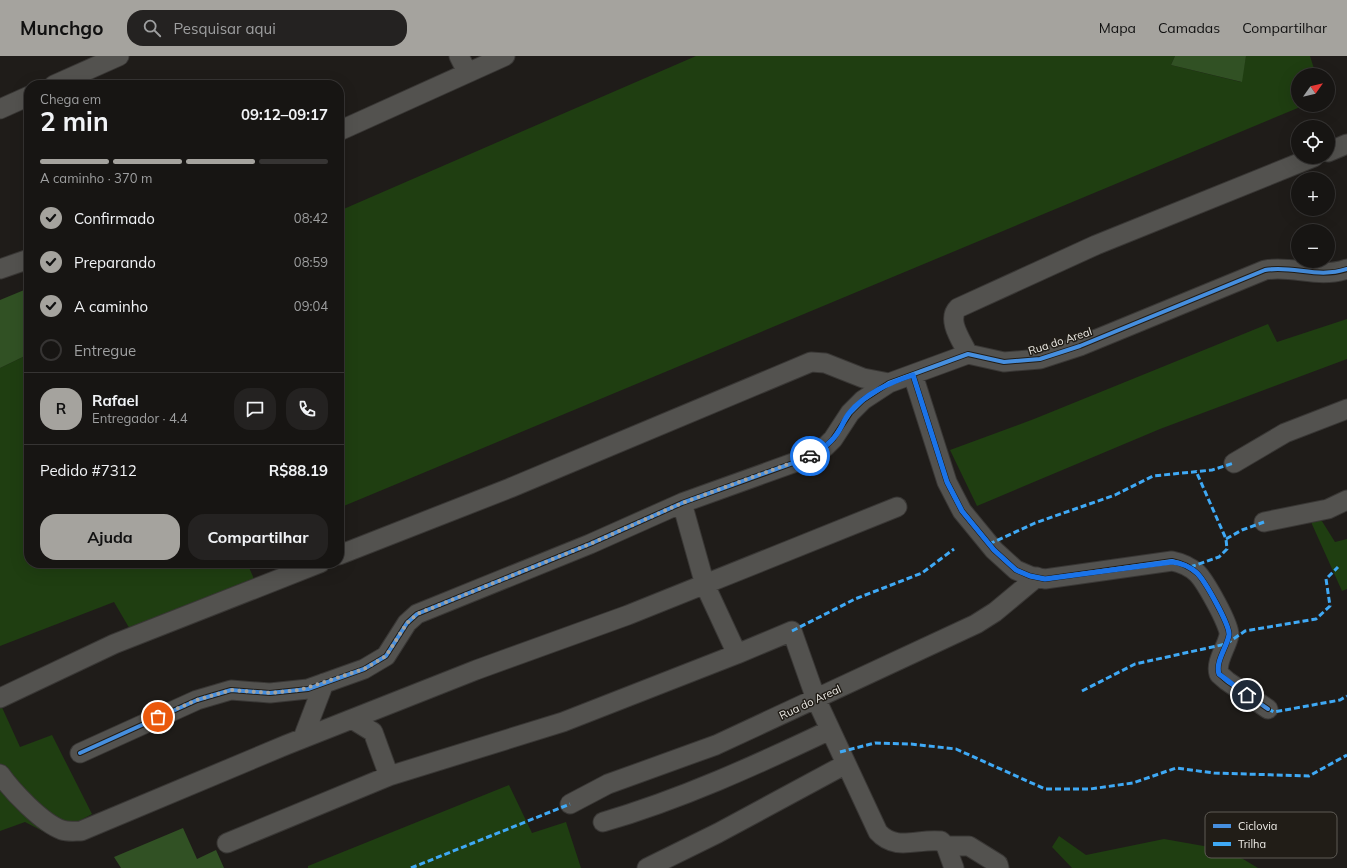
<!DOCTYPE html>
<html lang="pt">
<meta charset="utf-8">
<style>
:root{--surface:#171513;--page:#242221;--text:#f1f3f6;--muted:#9e9fa0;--line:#363433;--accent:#a5a39e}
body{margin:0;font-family:Mulish,sans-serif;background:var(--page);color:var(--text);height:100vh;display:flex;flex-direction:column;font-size:15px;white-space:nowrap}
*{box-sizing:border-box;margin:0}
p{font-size:13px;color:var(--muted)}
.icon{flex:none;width:22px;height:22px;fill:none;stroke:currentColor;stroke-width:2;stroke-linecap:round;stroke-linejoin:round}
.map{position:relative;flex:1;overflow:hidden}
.sheet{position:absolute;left:24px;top:24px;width:320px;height:488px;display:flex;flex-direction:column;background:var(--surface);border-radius:16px;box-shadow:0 4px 16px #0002,0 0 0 1px var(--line)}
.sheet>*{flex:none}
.needle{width:26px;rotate:56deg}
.fabs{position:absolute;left:1291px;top:12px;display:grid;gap:8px}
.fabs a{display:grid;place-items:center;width:44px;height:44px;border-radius:50%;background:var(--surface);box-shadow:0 4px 16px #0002,0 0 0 1px var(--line);font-size:20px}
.pin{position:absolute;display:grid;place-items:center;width:34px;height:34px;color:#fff;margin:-17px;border:2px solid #fff;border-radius:50%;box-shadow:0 1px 4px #0007}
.courier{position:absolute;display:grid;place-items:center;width:40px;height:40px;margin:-20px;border:3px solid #1a73e8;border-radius:50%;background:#fff;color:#222;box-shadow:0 1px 5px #0007}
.headline em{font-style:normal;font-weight:700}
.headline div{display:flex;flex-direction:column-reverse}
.headline{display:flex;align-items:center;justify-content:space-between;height:68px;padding:0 16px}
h1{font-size:26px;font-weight:700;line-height:30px}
.bar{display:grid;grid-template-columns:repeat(4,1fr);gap:6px 4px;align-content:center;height:48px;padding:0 16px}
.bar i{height:5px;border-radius:3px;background:var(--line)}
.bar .current{background:var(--accent)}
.bar p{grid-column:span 4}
.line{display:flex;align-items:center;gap:10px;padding:0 16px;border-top:1px solid var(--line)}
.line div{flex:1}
.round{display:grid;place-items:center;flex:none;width:42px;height:42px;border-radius:16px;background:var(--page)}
ol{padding:0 16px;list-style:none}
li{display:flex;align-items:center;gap:12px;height:44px}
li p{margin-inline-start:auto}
li .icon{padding:4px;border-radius:50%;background:var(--accent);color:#111;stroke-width:4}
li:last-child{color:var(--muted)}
li i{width:22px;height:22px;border:2px solid var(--line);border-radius:50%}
.primary-button{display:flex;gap:8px;margin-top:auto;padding:8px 16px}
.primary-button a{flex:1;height:46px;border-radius:16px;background:var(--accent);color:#111;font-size:16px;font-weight:700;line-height:46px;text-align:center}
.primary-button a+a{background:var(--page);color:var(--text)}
header{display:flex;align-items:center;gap:24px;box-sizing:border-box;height:56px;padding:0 20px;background:var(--accent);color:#111}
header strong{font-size:19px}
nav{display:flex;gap:22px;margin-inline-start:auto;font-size:14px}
.search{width:280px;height:36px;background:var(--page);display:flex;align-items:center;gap:10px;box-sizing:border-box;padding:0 14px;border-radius:16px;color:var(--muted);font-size:15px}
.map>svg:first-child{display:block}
.green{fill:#1f3e11}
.forest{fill:#315124}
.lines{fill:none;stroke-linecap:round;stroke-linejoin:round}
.minor-casing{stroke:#393735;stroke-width:21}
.minor{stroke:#53524f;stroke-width:19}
.quiet{stroke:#3fa9f5;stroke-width:3;stroke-dasharray:6 3;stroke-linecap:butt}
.cycleway-casing{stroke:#211d17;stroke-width:6}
.cycleway{stroke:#468fdf;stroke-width:4}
.done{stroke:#a5a39e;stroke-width:4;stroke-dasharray:0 7.2}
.route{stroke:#1a73e8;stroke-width:5}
.labels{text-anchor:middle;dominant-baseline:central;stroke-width:3;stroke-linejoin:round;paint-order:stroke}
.street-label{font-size:11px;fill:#edebe6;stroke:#211d17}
.key{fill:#211d17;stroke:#5e5b55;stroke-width:1}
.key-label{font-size:11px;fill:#edebe6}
</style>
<header>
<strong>Munchgo</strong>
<div class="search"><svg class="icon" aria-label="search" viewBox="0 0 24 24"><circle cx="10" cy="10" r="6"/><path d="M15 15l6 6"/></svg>Pesquisar aqui</div>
<nav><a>Mapa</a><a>Camadas</a><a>Compartilhar</a></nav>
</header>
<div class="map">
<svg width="1347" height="812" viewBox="0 0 1347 812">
<rect width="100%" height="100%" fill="#1f1c19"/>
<path class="green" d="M696,0H1175L1171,9L1241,26L1246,0H1310L1316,19H1298V49H1305L339,452V155Z
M1347,263V303L1160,373L977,450L950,394L1034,363L1268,268L1277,286Z
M29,298V507H247L255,525L131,575L114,546L0,590V312Z
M1320,462L1335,486L1347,483V533L1342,535L1311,466Z
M0,647L20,691L52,679L92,758L52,780L25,766L0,775Z
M509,729L532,777L566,766L581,812H308V810Z
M1059,780L1086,799L1164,783L1215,792L1243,803L1258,812H1072L1052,791Z"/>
<path class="forest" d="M1175,0H1246L1242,26L1171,9Z
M29,232V298L0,312V244Z
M183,772L197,803L216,794L224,812H121L114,801Z"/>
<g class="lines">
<defs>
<path id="minor" d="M459,0L467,16
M54,29L119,0
M0,53L29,40
M339,75L505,0
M1328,96L1347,88
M0,213L29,203
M968,298C962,285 946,264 958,252L1096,189L1314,101
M913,319L947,426L962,455L994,494L1016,514L1030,520L1045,523L1172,505C1182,507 1189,510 1197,517C1205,525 1230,569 1229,579C1227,591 1215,606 1219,618L1227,625L1268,653
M1234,407L1285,377L1347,353
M682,447L705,529L737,598L792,575L816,643L878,776C896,796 918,782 941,785L946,790L954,812
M1264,466L1328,453L1347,444
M339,499L510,432L811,306L825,307L863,322L889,327
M0,642L114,588L320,507
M352,663L373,676L389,720
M303,682L324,627
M80,697L197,644L231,634L270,637L308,633L364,613L386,600L407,567L417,558L590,488L682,447L807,402L825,391L833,383L850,357L863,344L889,327L968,298L1004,306L1040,303L1080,290L1265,214C1294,209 1317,223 1347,213
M0,718C12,735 42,767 62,774C68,776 75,775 81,775L286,689L476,614L628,559L897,451
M570,748L608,728L716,689L976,568L995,556L1037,521
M603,766C682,743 756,709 830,674
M227,787L389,720L563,666L737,598
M946,790H969L998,808L999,812
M647,812L718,777L846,708"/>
</defs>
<use href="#minor" class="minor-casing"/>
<use href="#minor" class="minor"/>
<path class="quiet" d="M1226,483L1242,474L1264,466
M989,488L1035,467L1115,439L1153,420L1212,414L1234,407
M1190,511L1219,501L1227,493L1226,483L1196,415
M792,575L855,543L922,517L954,493
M1082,635L1135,608L1226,588L1245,575L1316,563L1330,550L1326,523L1338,511
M1268,653L1274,656L1340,644L1347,640
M840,696L875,687L911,688L956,693L1045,733H1090L1133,727L1176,712L1214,717L1309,720L1347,699
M411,812L570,748"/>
<defs>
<path id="cycleway" d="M913,319L947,426L962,455L994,494L1016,514L1030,520L1045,523L1172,505C1182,507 1189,510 1197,517C1205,525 1230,569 1229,579C1227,591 1215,606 1219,618L1227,625L1268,653
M80,697L197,644L231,634L270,637L308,633L364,613L386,600L407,567L417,558L590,488L682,447L807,402L825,391L833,383L850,357L863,344L889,327L968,298L1004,306L1040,303L1080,290L1265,214C1294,209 1317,223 1347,213"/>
</defs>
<use href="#cycleway" class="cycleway-casing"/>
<use href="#cycleway" class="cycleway"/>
</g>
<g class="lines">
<path class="done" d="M158,661L197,644L231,634L270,637L300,634L364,613L386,600L407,567L417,558L590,488L682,447L810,400"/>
<path class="route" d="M810,400C822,393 833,386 840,373C843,368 845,362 849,357C866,337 889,327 913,319L947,426L962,455L994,494L1016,514L1030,520L1045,523L1172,506C1182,507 1189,510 1197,517C1205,525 1230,569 1229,579C1227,591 1215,606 1219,618L1247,639"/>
</g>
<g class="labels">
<g class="street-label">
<text transform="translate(1060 285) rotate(-18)">Rua do Areal</text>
<text transform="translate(810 646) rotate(-25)">Rua do Areal</text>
</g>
</g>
<rect x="1205" y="756" width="132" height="46" rx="6" class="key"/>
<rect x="1213" y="768" width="18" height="4" fill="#468fdf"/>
<rect x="1213" y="786" width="18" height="4" fill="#3fa9f5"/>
<g class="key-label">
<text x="1238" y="774">Ciclovia</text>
<text x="1238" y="792">Trilha</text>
</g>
</svg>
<div class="fabs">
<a><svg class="needle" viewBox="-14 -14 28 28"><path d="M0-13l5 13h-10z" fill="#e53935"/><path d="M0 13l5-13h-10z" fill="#9e9fa0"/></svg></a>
<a><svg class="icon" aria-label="locate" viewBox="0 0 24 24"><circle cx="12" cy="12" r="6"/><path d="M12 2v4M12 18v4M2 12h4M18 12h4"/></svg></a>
<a>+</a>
<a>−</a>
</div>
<div class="pin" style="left:158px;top:661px;background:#ea580c"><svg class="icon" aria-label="bag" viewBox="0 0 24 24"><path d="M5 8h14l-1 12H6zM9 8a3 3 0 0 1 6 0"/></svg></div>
<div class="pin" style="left:1247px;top:639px;background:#1f2937"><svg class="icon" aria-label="home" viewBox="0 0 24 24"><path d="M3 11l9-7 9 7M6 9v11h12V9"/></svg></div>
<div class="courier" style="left:810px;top:400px"><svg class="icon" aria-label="car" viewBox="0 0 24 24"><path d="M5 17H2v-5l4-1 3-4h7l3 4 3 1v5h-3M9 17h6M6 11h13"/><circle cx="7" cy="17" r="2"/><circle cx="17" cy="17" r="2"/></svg></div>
<section class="sheet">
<div class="headline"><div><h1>2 min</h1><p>Chega em</p></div><em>09:12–09:17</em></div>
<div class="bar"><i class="current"></i><i class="current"></i><i class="current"></i><i></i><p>A caminho · 370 m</p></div>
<ol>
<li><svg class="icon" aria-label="check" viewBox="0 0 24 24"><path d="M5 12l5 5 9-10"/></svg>Confirmado<p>08:42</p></li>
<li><svg class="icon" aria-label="check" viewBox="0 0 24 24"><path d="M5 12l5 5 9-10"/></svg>Preparando<p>08:59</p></li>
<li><svg class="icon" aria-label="check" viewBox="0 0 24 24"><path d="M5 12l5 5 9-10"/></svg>A caminho<p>09:04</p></li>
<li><i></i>Entregue</li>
</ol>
<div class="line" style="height:72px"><b class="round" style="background:var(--accent);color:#111">R</b><div><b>Rafael</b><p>Entregador · 4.4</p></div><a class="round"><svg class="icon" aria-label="chat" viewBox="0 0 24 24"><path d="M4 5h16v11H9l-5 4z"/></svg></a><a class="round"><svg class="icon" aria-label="phone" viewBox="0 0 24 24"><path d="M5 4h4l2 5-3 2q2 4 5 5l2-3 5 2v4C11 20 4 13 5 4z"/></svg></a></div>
<div class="line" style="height:52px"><div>Pedido #7312</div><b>R$88.19</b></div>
<div class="primary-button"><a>Ajuda</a><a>Compartilhar</a></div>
</section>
</div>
